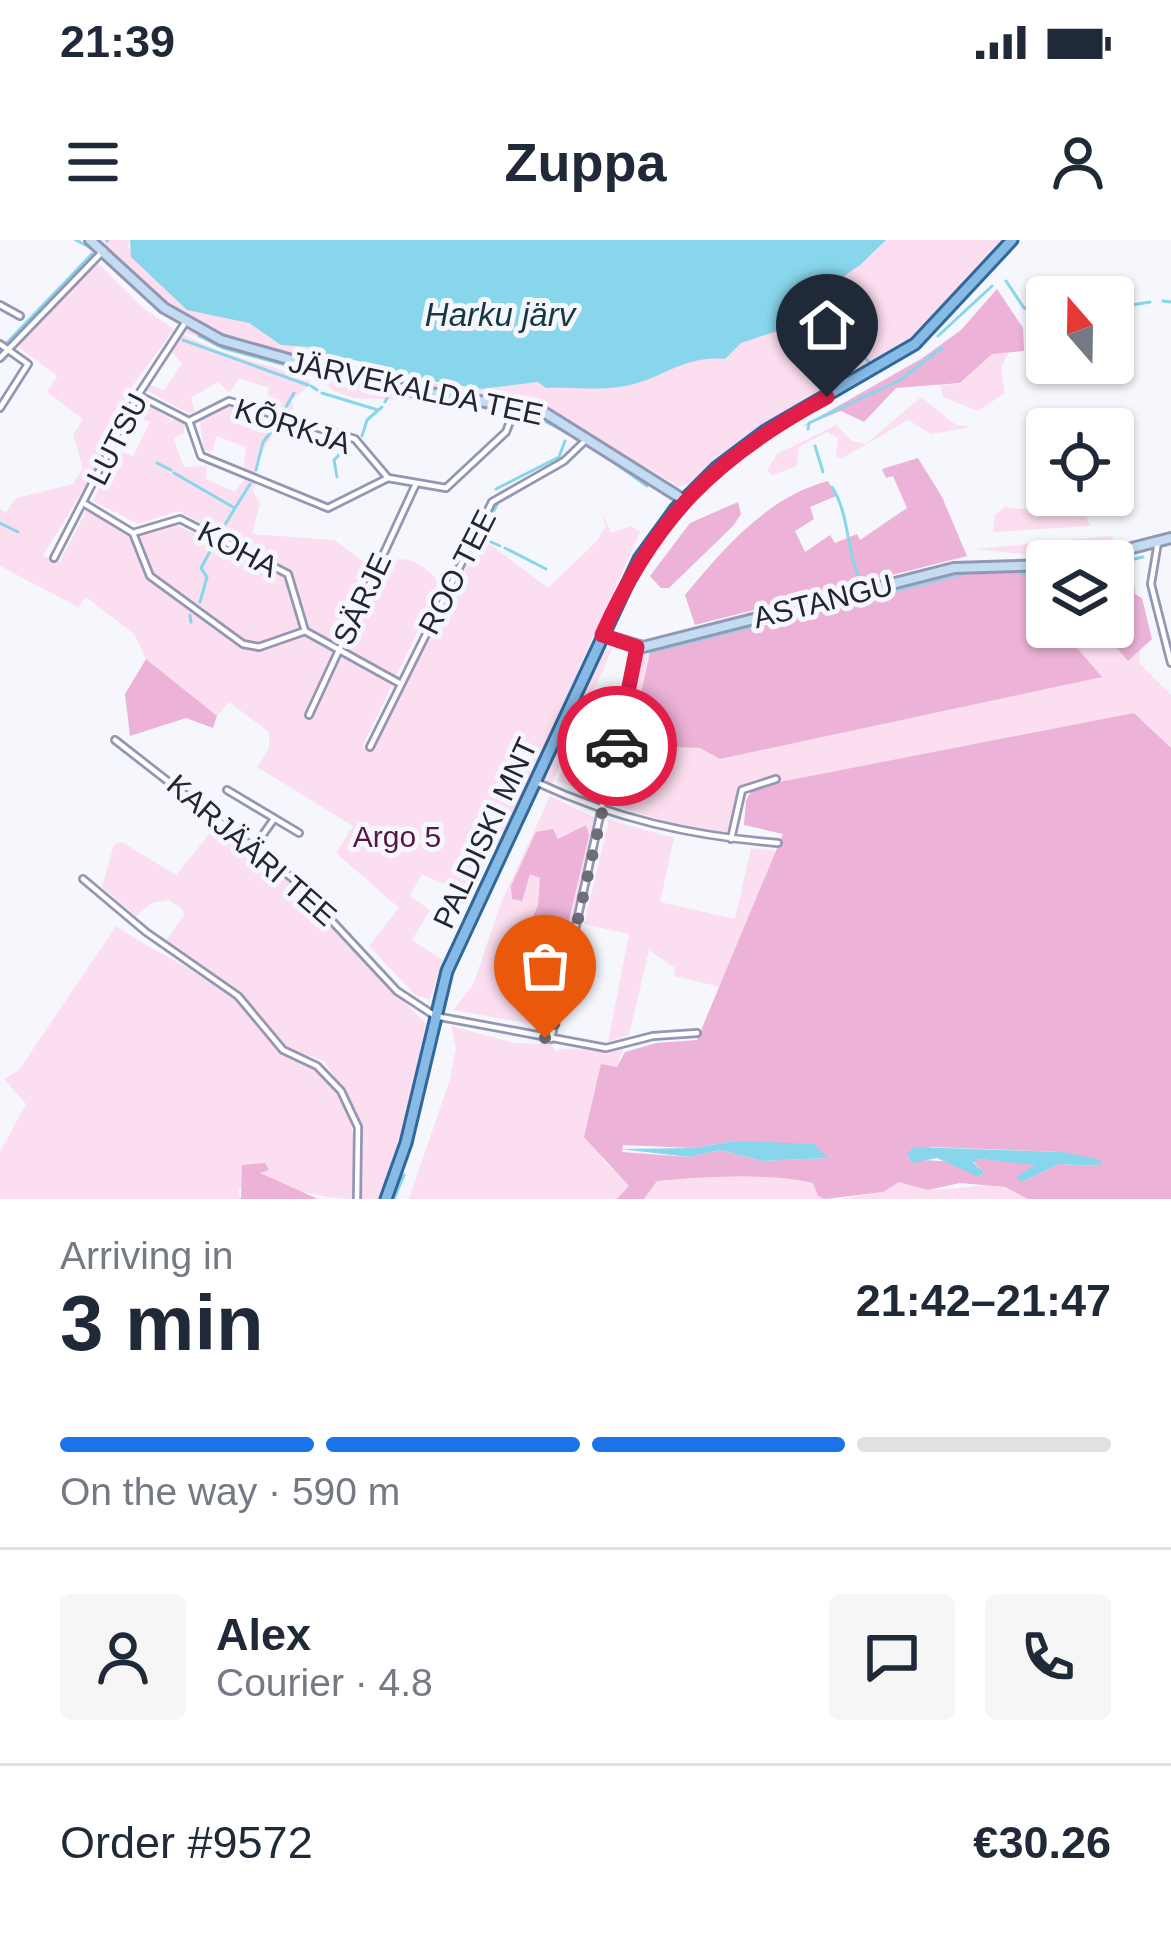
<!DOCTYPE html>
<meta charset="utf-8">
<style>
:root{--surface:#fff;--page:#f6f6f7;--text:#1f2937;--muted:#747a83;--line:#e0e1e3;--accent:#1a73e8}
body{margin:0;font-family:Arial,sans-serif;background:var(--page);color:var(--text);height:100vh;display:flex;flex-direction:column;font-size:45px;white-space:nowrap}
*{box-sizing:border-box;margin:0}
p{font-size:39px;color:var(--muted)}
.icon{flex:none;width:66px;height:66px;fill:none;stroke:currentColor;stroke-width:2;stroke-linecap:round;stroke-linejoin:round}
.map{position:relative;height:959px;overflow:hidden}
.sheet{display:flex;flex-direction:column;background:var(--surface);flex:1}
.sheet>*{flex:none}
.needle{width:78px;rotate:340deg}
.buttons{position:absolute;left:1026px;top:36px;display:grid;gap:24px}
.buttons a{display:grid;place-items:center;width:108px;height:108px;border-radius:12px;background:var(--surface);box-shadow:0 3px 9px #0004;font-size:60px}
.pin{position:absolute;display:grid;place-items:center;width:102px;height:102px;color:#fff;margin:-123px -51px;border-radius:50% 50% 50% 0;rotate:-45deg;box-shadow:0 0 12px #0007}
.pin .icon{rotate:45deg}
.courier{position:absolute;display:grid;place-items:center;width:120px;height:120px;margin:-60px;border:9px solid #e11d48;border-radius:50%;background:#fff;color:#222;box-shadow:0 3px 15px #0007}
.overview em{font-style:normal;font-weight:700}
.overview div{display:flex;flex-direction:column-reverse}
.overview{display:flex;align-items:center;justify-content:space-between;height:204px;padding:0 60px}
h1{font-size:78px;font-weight:700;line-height:90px}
.bar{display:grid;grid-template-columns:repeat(4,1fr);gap:18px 12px;align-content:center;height:144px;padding:0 60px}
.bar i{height:15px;border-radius:9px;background:var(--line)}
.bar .selected{background:var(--accent)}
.bar p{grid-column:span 4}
.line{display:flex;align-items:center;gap:30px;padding:0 60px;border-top:3px solid var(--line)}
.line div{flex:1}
.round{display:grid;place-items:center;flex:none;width:126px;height:126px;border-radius:12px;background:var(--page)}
.status{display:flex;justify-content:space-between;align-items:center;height:84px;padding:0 60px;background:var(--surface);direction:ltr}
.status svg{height:33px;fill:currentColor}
header{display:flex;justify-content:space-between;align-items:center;height:156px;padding:0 60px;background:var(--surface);font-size:54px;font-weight:700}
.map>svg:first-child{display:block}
.green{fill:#fbdeef}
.forest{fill:#ecb2d7;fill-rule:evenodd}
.water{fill:#88d6eb}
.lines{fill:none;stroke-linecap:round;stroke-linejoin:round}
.stream{stroke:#88d6eb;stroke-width:3}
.street-casing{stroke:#9397b3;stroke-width:10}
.secondary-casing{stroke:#9397b3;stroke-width:14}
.primary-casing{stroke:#30689b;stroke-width:15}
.street{stroke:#fff;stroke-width:4.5}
.secondary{stroke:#c3dcf2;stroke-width:8}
.primary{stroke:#87bae5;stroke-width:9}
.done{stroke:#6d6e78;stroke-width:12;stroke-dasharray:0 21.6}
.route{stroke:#e11d48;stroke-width:15}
.labels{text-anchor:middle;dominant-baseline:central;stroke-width:10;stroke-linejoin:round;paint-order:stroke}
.street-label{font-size:30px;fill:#232530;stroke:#f6f7fd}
.park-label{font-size:30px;fill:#571545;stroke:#f6f7fd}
.water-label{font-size:33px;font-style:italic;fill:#143942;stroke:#f6f7fd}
</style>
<div class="status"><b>21:39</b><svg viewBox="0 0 49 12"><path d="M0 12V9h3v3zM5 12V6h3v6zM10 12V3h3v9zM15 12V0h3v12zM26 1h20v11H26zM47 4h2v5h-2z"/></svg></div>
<header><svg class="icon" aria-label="menu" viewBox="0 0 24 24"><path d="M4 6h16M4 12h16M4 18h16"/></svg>Zuppa<svg class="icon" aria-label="person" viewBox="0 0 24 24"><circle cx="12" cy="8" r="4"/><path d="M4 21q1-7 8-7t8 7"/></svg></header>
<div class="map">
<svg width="1171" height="959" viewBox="0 0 1171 959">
<rect width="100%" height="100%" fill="#f6f7fd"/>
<path class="green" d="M97,0H130L128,6L194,68L249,83L281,105L309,107L358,127L389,126L440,145L482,149L538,142L831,0H1006L909,103L782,173L691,245L678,246L545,168L358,136L234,101L164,64Z
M97,22L142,67L174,89L129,151L101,220L43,316L60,322L87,269L133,297L174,284L229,308L232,298L178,271L138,284L93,261L116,210L133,216L150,182L134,175L140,160L172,180L163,185L179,178L186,182L183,194L173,198L184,227L207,226L206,239L235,252L245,238L256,243L253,251L260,264L252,294L334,300L370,326C405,314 416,317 441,343L362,507L372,510L482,298L548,348L596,302L606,286L599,265L611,293L631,286L640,292L499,608L492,605L475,659L422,634L410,656L430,670L412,700L443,720L430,760L415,755L369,706L399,668L336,613L353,586L257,527L269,509V492L229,462L217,476L146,419L134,394L86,357L78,367L0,326V269L6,272L16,258L73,244L83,228L73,195L83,179L47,152L57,136L16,105Z
M189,88C286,136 403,157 509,168L513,175L425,161L354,158L333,151L320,138L184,92Z
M182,94L219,111L308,138L311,144L292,160L295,177L266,168L269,148L239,138L230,153L218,142L191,158L195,172L188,173L144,149L147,144L164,150L182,124L171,111Z
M1009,112L1001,127L1005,153L978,171L943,157L940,145L960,144L992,113Z
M921,157L956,185L972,187L931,194L908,180L841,219L836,216L838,198L827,192L799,207L797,226L773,235L767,231L777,214L836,185L852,201L866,204Z
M227,164H233L232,181L261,193L271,177L282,181L258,218V235L244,228L246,207L216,196L213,211L204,210L199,178Z
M1055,258L1081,263L1090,286L993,292L995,275L1005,267L1033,270Z
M1111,296L1116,302L1052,317L975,309Z
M984,329L650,412L631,500L700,508L720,519L1101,437L1059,387H1099L1128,421L1140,410L1139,423L1171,455V508L1134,473L805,541L737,549L731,593L687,588L610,564L642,411L956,330Z
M613,407L551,546L546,544L542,536C556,506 585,418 613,407Z
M596,458L577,502L585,504L587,524L604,531L603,558L557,541Z
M550,556L595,578L548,787L453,770L473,745L501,663Z
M609,580L674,598L660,662L735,679L751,608L776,611L720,747L674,736L675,728L649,710L629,795L608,802L629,694L584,684Z
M218,583L284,638L426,784L402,897L380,959H361L357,871L324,821L284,807L247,760L165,702L184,675L182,669L169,660L152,663L136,676L102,647L114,604L122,602L176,635Z
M116,686C158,715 202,731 242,764C260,778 268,801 284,815C293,823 307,823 317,831C358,866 357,909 354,959C332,959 274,949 260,932L264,923L238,951L241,959H0V912L26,864L4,839L19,830Z
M451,786L515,803L551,804L555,811C575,803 599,817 623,809L617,827L601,825L602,919L630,946L617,959H409L450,839L456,808Z
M750,934L814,943L818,956L825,959H644L657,941Z
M899,942C908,943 919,948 927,949C963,953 993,934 1028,959H841L883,952Z"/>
<path class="forest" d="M997,49L1023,88L1024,111L992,114L960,143L896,148L864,182L841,171L801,187L921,119L961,90Z
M918,218L942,257L967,316L695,385L685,355C724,308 767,257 828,241L836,256L810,267L814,279L795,291L805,312L830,295L835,303L857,294L860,300L907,268L893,236L886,238L882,229Z
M738,262L741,274L733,286L669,348H661L650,336L690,283Z
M1132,315L1135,354L1142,358L1152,399L1128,421L1099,387H1113L1110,321Z
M984,329L1047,335V358L1037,361L1047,374V387H1059L1102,437L720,519L700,508L674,507L669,526L638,521L631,500L650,412Z
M146,419L217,476L213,488L186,478L130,496L125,454Z
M1134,473L1171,508V959H1028L1005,947L960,943L928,950L899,942L883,952L825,959L818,956L813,943C759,932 708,937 657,941L644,959H617L629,946L584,897L601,824L617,827L625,812L656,803L697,800L783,594L744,585L746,560L754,547ZM734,901L827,918L762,921L720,910L689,917L622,912L623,905L692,908ZM931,907L1063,912L1100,926L1059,924L1022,942L1035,924L980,919L972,921L984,932L979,937L955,922L908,919Z
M586,585L589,595L565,697L550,717L556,731L546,750L550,760L540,767L532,746L502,730L511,703L524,699L538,665L540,638L530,634L522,661L512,659L511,646L536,592L553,589L558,599Z
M265,923L269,930L260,933L318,959H241L242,925Z"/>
<path class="water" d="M130,0H886L860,25L793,71L777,91L741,103L725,119C683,115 663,139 625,146C600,151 572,147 546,148L538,142L482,149L398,136C391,127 324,112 314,114L309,107L281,105L249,83L187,70L131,17Z
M734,901L814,904L828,918L762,921L720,910L689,917L620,909L693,908Z
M914,907L1063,912L1101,920L1100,926L1059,924L1022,942L1016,937L1035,925L980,919L972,922L984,932L979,937L937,918L912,923L907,914Z"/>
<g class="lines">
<path class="stream" d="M76,0L93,9
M107,1L108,0
M1006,41L1024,68L1047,74
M1163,61L1171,62
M1113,68L1150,62
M793,72V120L853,106L872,125
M199,96L223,108L394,154L508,169
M938,96L992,46
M183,100L308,145
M0,110L92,14
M385,125L394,142
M311,146L317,150
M322,153L378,170
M385,162L387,158
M283,172L294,153
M529,173L575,197
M808,189L809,183L900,140L942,108
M362,196L367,180L382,167
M815,206L823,232
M592,207L647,246
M157,223L171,230
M256,230L263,202L278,183
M174,233L233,267
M337,237L334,220L350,204
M832,247C852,278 846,325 864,343
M496,249L559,217L565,201
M0,283L18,292
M221,291L250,244
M480,297L500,306
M505,308L546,329
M472,311L499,261
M1113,324L1143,317
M1009,330L1047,341
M200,362L207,337L201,328L213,306
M190,375L191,382
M650,412L969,332
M394,959L404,935"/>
<defs>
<path id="street" d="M0,65L20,76
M0,104L28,124L0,168
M0,118L104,10
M138,155L189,181L201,216L328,268L388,238L446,248L506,192L516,166
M189,181L229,161L355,199L388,238
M85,264L133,293L150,336L243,404L259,407L305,391L399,443
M133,293L180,279L288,334L305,391
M1158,302L1151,344L1171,423
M54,318L138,155L185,83
M309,475L415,246
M115,500L292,638L397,751L435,776L606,808L653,796L697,793
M370,507L492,262L564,221L588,198
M536,542C615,579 692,596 778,603
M227,550L299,593
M731,599L742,550L776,539
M254,607L274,579
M83,639L146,692L238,756L283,810L317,826L341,851L358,887L357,959
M551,799L637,407"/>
<path id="secondary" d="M90,0L164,68L221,100L380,145L542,171L684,260
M1081,321L1171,298
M602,395L643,407L954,328L1047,325"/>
<path id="primary" d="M386,959L406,903L447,731L639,319L676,268L716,228L765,191L915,104L1012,0"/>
</defs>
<use href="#street" class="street-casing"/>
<use href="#secondary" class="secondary-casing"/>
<use href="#primary" class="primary-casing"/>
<use href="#street" class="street"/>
<use href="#secondary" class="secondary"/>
<use href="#primary" class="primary"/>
</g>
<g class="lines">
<path class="done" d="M545,798L551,799L617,506"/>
<path class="route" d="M617,506L637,407L602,395C654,278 715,217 827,157"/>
</g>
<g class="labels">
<g class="street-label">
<text transform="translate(416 148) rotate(12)">JÄRVEKALDA TEE</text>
<text transform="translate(293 186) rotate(18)">KÕRKJA</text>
<text transform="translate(117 199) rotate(-63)">LUTSU</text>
<text transform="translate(238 309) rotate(28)">KOHA</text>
<text transform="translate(457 332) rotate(-63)">ROO TEE</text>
<text transform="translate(362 359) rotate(-65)">SÄRJE</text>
<text transform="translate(823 361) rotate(-14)">ASTANGU</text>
<text transform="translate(485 593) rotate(-65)">PALDISKI MNT</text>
<text transform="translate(252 610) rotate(41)">KARJÄÄRI TEE</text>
</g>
<g class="park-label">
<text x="397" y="596">Argo 5</text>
</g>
<g class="water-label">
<text x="500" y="74">Harku järv</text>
</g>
</g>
</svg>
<div class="buttons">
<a><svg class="needle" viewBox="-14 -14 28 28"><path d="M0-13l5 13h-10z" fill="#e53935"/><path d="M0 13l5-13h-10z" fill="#747a83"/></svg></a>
<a><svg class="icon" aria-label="locate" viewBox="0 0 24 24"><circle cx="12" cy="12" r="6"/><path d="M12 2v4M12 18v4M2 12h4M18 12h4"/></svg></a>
<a><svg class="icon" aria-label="layers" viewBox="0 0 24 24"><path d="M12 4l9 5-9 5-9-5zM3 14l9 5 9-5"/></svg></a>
</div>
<div class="pin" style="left:545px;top:798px;background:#ea580c"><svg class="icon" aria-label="bag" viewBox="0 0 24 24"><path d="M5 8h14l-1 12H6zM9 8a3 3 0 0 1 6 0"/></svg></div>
<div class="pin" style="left:827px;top:157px;background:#1f2937"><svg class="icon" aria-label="home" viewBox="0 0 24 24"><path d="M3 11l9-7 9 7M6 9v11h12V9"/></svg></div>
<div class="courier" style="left:617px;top:506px"><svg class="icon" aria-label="car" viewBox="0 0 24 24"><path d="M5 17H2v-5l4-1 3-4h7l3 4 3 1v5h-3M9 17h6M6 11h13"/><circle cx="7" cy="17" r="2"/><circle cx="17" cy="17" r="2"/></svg></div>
</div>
<section class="sheet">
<div class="overview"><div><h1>3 min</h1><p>Arriving in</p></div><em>21:42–21:47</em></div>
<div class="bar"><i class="selected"></i><i class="selected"></i><i class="selected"></i><i></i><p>On the way · 590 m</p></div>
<div class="line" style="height:216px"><a class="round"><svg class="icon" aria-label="person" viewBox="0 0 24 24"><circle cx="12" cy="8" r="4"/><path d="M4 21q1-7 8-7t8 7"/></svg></a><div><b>Alex</b><p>Courier · 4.8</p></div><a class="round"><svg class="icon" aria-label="chat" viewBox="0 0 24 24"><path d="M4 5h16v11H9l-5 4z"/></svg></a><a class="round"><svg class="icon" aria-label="phone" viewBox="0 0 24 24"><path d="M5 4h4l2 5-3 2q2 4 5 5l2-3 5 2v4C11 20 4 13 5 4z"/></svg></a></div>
<div class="line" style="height:156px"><div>Order #9572</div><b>€30.26</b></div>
</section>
